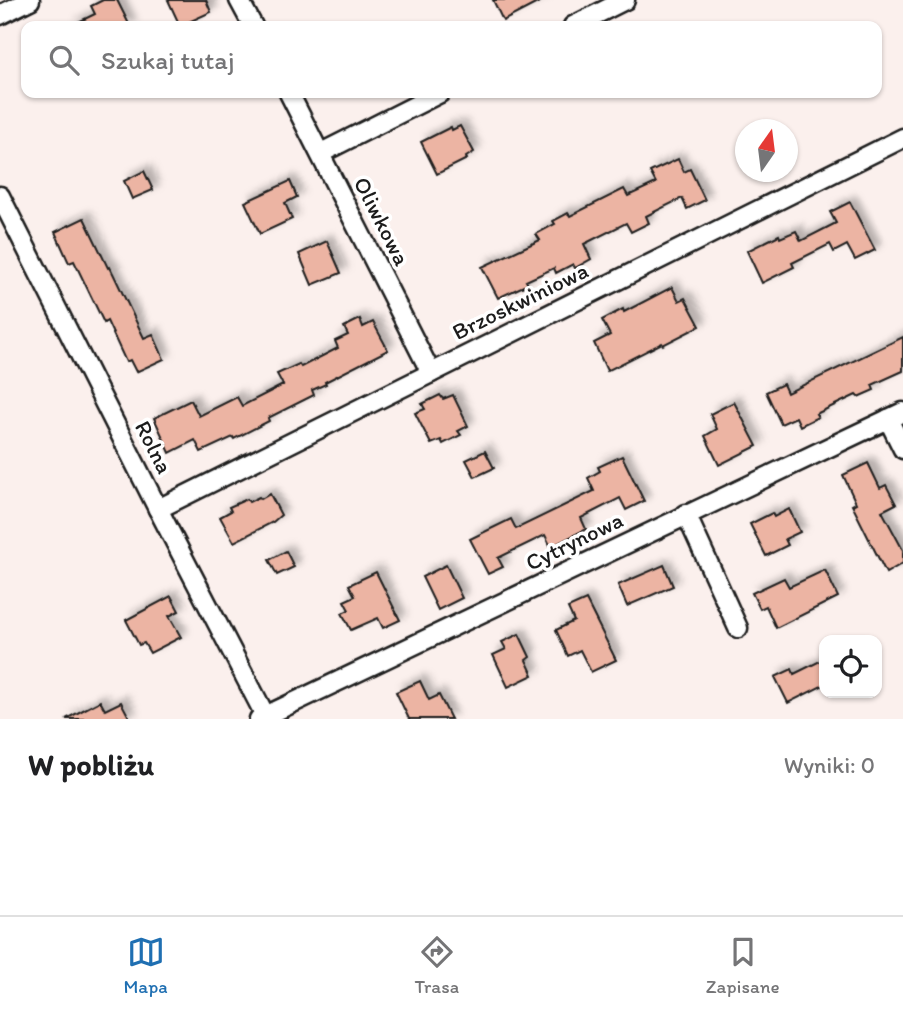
<!DOCTYPE html>
<html lang="pl">
<meta charset="utf-8">
<style>
body{margin:0;font-family:Itim,sans-serif;background:#f2f2f2;color:#202124}
.controls{position:absolute;right:21px;bottom:21px;display:grid;overflow:hidden;border-radius:14px;box-shadow:0 2px 5px #0004}
.controls button{width:63px;height:63px;display:grid;place-items:center;padding:0;border:0;border-bottom:2px solid #e0e0e0;background:#fff;color:#202124;font:35px sans-serif}
.compass{position:absolute;left:735px;top:119px;width:63px;height:63px;border-radius:50%;background:#fff;box-shadow:0 2px 5px #0004;rotate:14deg}
.list{margin:0;padding:0;list-style:none}
h2{display:flex;justify-content:space-between;align-items:center;height:91px;margin:0;padding:0 28px;font-size:30px}
h2 small{font-size:23px;font-weight:400;color:#757577}
.icon{flex:none;width:38px;height:38px;fill:none;stroke:currentColor;stroke-width:2;stroke-linecap:round;stroke-linejoin:round}
.map{position:relative;flex:none;width:903px;height:719px;overflow:hidden}
.search{position:absolute;background:#fff;box-shadow:0 2px 5px #0004;left:21px;right:21px;top:21px;height:77px;display:flex;align-items:center;gap:18px;box-sizing:border-box;padding:0 24px;border-radius:14px;color:#757577;font-size:26px}
.sheet{height:196px;background:#fff}
nav{display:flex;justify-content:space-around;align-items:center;box-sizing:border-box;height:98px;border-top:2px solid #e0e0e0;background:#fff;font-size:19px;color:#757577}
nav a{display:grid;justify-items:center;gap:4px}
nav .on{color:#1f6fb2}
.map>svg:first-child{display:block}
</style>
<div class="map">
<svg width="903" height="719" viewBox="0 0 903 719">
<defs>
<filter id="shadow"><feDropShadow dx="6" dy="-6" stdDeviation="3.5" flood-color="#0004"/></filter>
</defs>
<rect width="100%" height="100%" fill="#fbf0ed"/>
<filter id="ink" filterUnits="userSpaceOnUse"><feTurbulence type="fractalNoise" baseFrequency=".0143" numOctaves="2"/><feDisplacementMap in="SourceGraphic" scale="14" xChannelSelector="R" yChannelSelector="G"/><feConvolveMatrix kernelMatrix="1 2 1 2 8 2 1 2 1" color-interpolation-filters="sRGB"/></filter>
<g filter="url(#ink)">
<g fill="#ecb4a3" stroke="#1c1c1c" stroke-width="2" filter="url(#shadow)">
<path d="M 103,0 L 117,0 L 130,26 L 70,26 L 95,14 L 91,6 Z"/>
<path d="M 168,0 L 206,0 L 211,12 L 180,26 Z"/>
<path d="M 493,0 L 543,0 L 503,21 Z"/>
<path d="M 460,126 L 474,152 L 466,157 L 467,159 L 437,174 L 421,142 L 451,127 L 452,130 Z"/>
<path d="M 678,159 L 684,172 L 690,169 L 705,200 L 687,209 L 682,198 L 646,216 L 649,223 L 631,232 L 626,223 L 584,244 L 591,259 L 575,268 L 573,264 L 556,273 L 554,268 L 526,281 L 528,284 L 498,298 L 482,267 L 540,240 L 536,234 L 555,224 L 553,221 L 568,213 L 570,216 L 624,189 L 628,196 L 656,183 L 650,172 Z"/>
<path d="M 144,171 L 153,190 L 132,199 L 124,181 Z"/>
<path d="M 290,181 L 297,197 L 285,203 L 292,219 L 260,234 L 245,202 Z"/>
<path d="M 850,202 L 875,250 L 855,260 L 847,245 L 834,252 L 830,244 L 792,263 L 794,267 L 762,283 L 747,251 L 779,235 L 780,238 L 796,231 L 801,241 L 836,223 L 830,212 Z"/>
<path d="M 84,218 L 108,268 L 110,267 L 144,338 L 153,334 L 164,359 L 136,372 L 130,360 L 126,362 L 107,321 L 104,323 L 74,261 L 69,263 L 55,232 Z"/>
<path d="M 327,241 L 341,273 L 312,285 L 299,254 Z"/>
<path d="M 672,287 L 679,301 L 685,298 L 700,326 L 663,345 L 662,343 L 607,371 L 594,343 L 610,335 L 602,320 L 623,309 L 624,312 Z"/>
<path d="M 360,319 L 363,327 L 373,322 L 388,350 L 325,382 L 326,384 L 312,390 L 314,395 L 268,418 L 269,421 L 234,439 L 233,437 L 201,452 L 195,440 L 170,453 L 154,418 L 191,400 L 199,416 L 237,397 L 242,406 L 283,385 L 277,374 L 299,364 L 301,367 L 338,348 L 335,341 L 348,335 L 344,327 Z"/>
<path d="M 903,337 L 903,371 L 872,385 L 874,390 L 858,397 L 856,395 L 816,414 L 818,417 L 800,426 L 796,417 L 781,424 L 766,392 L 783,384 L 787,393 Z"/>
<path d="M 440,395 L 443,399 L 453,395 L 468,426 L 458,431 L 461,435 L 443,444 L 441,440 L 431,444 L 415,413 L 425,409 L 422,404 Z"/>
<path d="M 734,402 L 757,446 L 719,465 L 705,436 L 717,429 L 710,414 Z"/>
<path d="M 485,451 L 494,468 L 475,477 L 466,460 Z"/>
<path d="M 622,456 L 644,501 L 626,510 L 620,498 L 581,518 L 586,529 L 551,547 L 545,535 L 498,558 L 503,567 L 488,574 L 470,539 L 511,519 L 516,529 L 594,491 L 588,478 L 600,471 L 598,467 Z"/>
<path d="M 868,463 L 880,488 L 886,485 L 896,504 L 882,511 L 903,550 L 903,563 L 886,573 L 852,505 L 856,503 L 843,475 Z"/>
<path d="M 270,494 L 281,515 L 273,522 L 234,542 L 220,517 L 231,511 L 229,507 L 247,499 L 249,502 L 259,497 L 261,499 Z"/>
<path d="M 789,509 L 800,532 L 785,539 L 788,545 L 766,556 L 750,524 L 772,513 L 774,517 Z"/>
<path d="M 286,551 L 294,567 L 277,575 L 269,560 Z"/>
<path d="M 446,565 L 462,598 L 438,610 L 422,577 Z"/>
<path d="M 664,565 L 673,586 L 627,606 L 618,585 Z"/>
<path d="M 825,570 L 838,597 L 776,628 L 766,606 L 760,609 L 752,593 L 784,578 L 789,587 Z"/>
<path d="M 376,572 L 400,620 L 383,628 L 378,618 L 351,630 L 342,613 L 349,610 L 344,601 L 355,596 L 349,585 Z"/>
<path d="M 171,596 L 179,611 L 169,616 L 181,637 L 150,653 L 144,643 L 139,645 L 126,620 Z"/>
<path d="M 586,600 L 616,660 L 591,672 L 580,650 L 568,656 L 556,630 L 574,621 L 568,608 Z"/>
<path d="M 519,634 L 530,657 L 526,660 L 533,675 L 508,687 L 493,655 L 506,649 L 502,642 Z"/>
<path d="M 820,661 L 824,670 L 824,685 L 788,703 L 775,677 L 792,669 L 794,674 Z"/>
<path d="M 420,681 L 429,700 L 439,695 L 451,719 L 409,719 L 396,692 Z"/>
<path d="M 100,701 L 105,710 L 121,702 L 130,719 L 66,719 Z"/>
</g>
<g fill="none" stroke-linecap="round" stroke-linejoin="round">
<defs>
<g id="street">
<path d="M 239,0 L 253,26"/>
<path d="M 0,15 L 30,0"/>
<path d="M 573,26 L 625,0"/>
<path d="M 289,93 L 431,373"/>
<path d="M 321,153 L 440,93"/>
<path d="M 0,196 L 158,509 L 267,719"/>
<path d="M 888,419 L 903,449"/>
<path d="M 158,509 L 903,138"/>
<path d="M 686,514 L 738,628"/>
<path d="M 259,719 L 903,412"/>
</g>
</defs>
<use href="#street" stroke="#1c1c1c" stroke-width="23"/>
<use href="#street" stroke="#fff" stroke-width="18"/>
</g>
</g>
<g text-anchor="middle" stroke-width="7" stroke-linejoin="round" paint-order="stroke">
<g font-size="23" fill="#1c1c1c" stroke="#fff">
<text transform="translate(382 221) rotate(63)" y="8">Oliwkowa</text>
<text transform="translate(520 301) rotate(-26)" y="8">Brzoskwiniowa</text>
<text transform="translate(154 447) rotate(63)" y="8">Rolna</text>
<text transform="translate(574 541) rotate(-26)" y="8">Cytrynowa</text>
</g>
</g>
</svg>
<div class="controls">
<button><svg class="icon" aria-label="locate" viewBox="0 0 24 24"><circle cx="12" cy="12" r="6"/><path d="M12 2v4M12 18v4M2 12h4M18 12h4"/></svg></button>
</div>
<svg class="compass" viewBox="-18 -18 36 36"><path d="M0-13l5 13h-10z" fill="#e53935"/><path d="M0 13l5-13h-10z" fill="#757577"/></svg>
<div class="search"><svg class="icon" aria-label="search" viewBox="0 0 24 24"><circle cx="10" cy="10" r="6"/><path d="M15 15l6 6"/></svg>Szukaj tutaj</div>
</div>
<section class="sheet">
<h2>W pobliżu<small>Wyniki: 0</small></h2>
<ul class="list">
</ul>
</section>
<nav>
<a class="on"><svg class="icon" aria-label="map" viewBox="0 0 24 24"><path d="M3 6l6-2 6 2 6-2v14l-6 2-6-2-6 2zM9 4v14M15 6v14"/></svg>Mapa</a>
<a><svg class="icon" aria-label="directions" viewBox="0 0 24 24"><path d="M12 3l9 9-9 9-9-9zM9 14v-3h6M13 9l2 2-2 2"/></svg>Trasa</a>
<a><svg class="icon" aria-label="saved" viewBox="0 0 24 24"><path d="M7 4h10v16l-5-4-5 4z"/></svg>Zapisane</a>
</nav>
